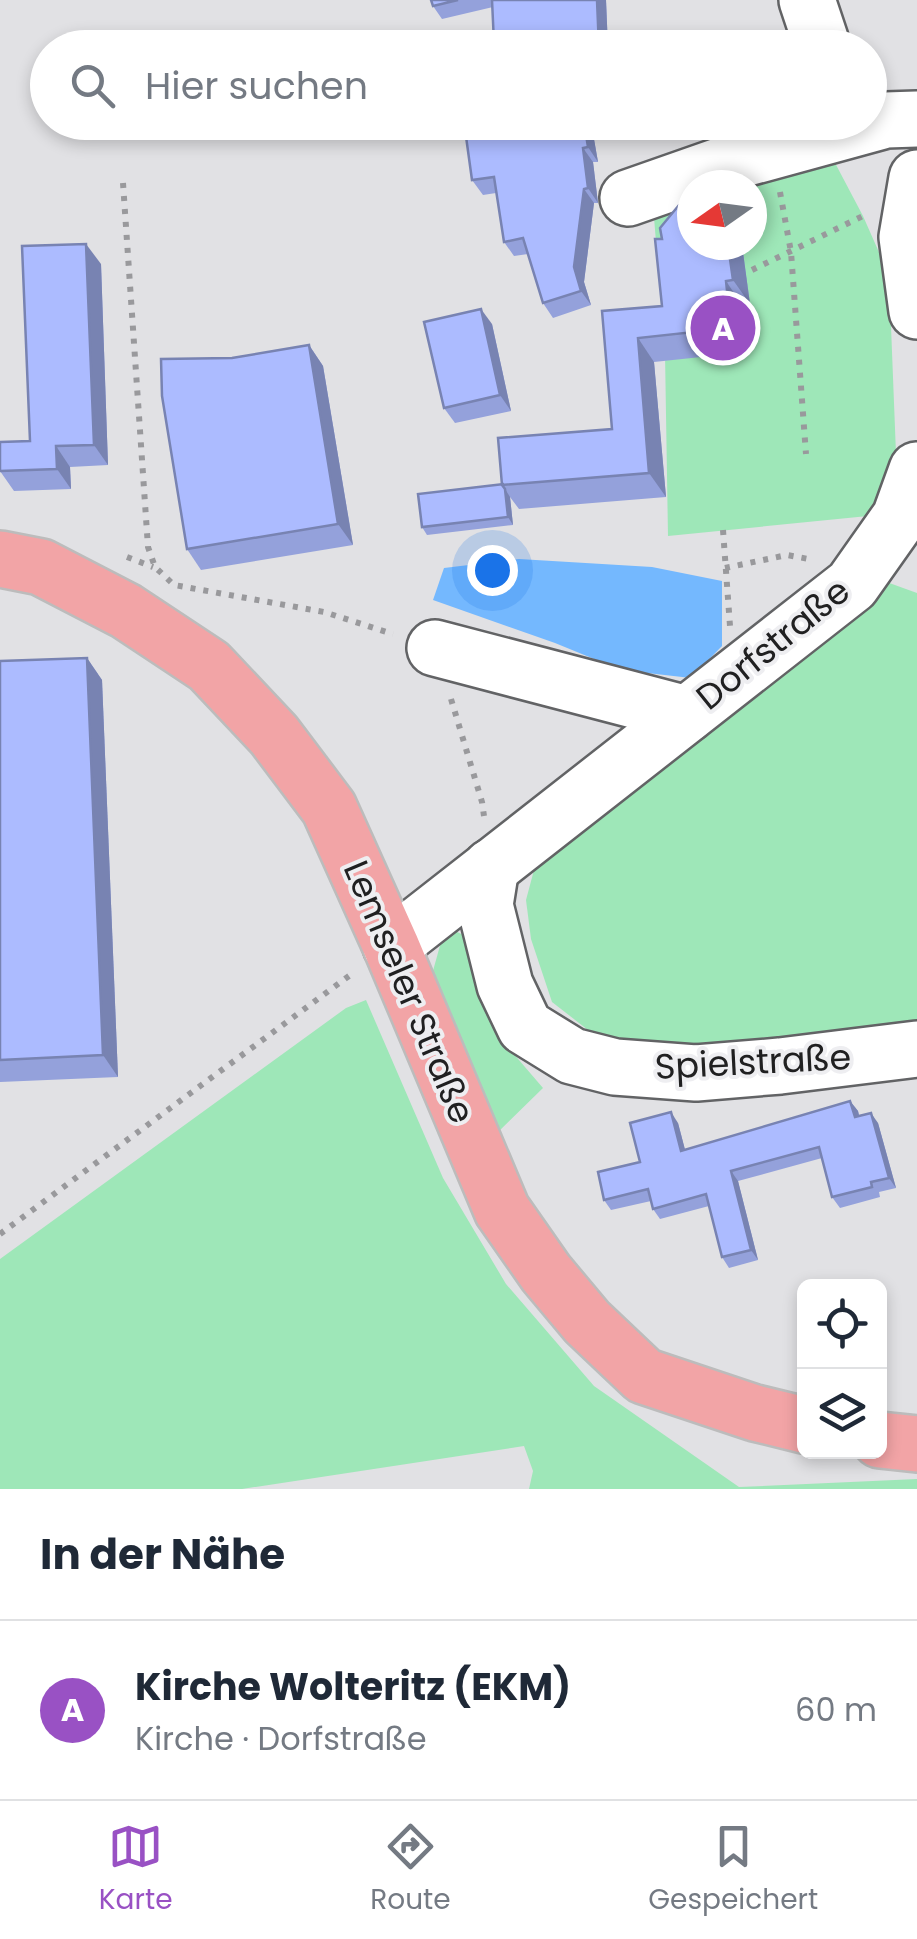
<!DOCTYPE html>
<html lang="de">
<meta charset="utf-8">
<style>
body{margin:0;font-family:Poppins,sans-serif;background:#f2f2f3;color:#1f2937}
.controls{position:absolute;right:30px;bottom:30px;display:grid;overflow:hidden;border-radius:15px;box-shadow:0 5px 15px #0003}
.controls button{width:90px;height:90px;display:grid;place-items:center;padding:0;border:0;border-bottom:2px solid #e0e1e3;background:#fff;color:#1f2937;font:50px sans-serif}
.compass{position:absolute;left:677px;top:170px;width:90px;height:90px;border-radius:50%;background:#fff;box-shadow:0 5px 15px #0003;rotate:256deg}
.you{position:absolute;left:492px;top:570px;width:35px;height:35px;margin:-25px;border:8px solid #fff;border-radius:50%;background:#1a73e8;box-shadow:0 0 0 15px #1a73e833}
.badge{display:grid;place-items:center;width:65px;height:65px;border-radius:50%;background:#9951c4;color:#fff;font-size:32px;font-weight:700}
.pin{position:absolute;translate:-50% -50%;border:5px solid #fff;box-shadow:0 2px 10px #0006}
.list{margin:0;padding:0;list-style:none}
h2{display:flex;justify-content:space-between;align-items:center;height:130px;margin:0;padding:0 40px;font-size:42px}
h2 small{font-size:32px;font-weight:400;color:#747a83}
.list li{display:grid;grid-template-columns:65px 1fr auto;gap:30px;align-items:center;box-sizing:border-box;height:180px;padding:0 40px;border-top:2px solid #e0e1e3}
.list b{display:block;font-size:38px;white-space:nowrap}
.list p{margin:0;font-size:32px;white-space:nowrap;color:#747a83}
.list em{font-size:32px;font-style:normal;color:#747a83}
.icon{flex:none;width:55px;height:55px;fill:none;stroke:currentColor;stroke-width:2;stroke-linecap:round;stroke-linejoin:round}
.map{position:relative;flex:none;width:917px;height:1489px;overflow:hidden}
.search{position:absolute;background:#fff;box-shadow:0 5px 15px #0003;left:30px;right:30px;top:30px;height:110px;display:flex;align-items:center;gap:25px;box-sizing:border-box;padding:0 35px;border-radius:55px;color:#747a83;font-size:38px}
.sheet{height:310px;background:#fff}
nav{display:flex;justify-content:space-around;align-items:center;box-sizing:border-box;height:140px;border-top:2px solid #e0e1e3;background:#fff;font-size:28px;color:#747a83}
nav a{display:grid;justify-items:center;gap:5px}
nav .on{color:#9951c4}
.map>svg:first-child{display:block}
</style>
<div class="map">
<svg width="917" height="1489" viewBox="0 0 917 1489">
<rect width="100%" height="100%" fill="#e1e1e4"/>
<g fill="#9ee7b8">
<path d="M 834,161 L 863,216 L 889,275 L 896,454 L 868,516 L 668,536 L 665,353 L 653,205 L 692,194 L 692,245 L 752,245 L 752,185 Z"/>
<path d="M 881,580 L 917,593 L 917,1025 L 667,1046 L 597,1037 L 552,1002 L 531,939 L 526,900 L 538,855 Z"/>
<path d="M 453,930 L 476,941 L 507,1046 L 543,1088 L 492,1138 L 431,978 L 441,942 Z"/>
<path d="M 366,1000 L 443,1178 L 506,1284 L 594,1386 L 739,1487 L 917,1479 L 917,1489 L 529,1489 L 533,1471 L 524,1446 L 242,1489 L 0,1489 L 0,1259 L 346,1008 Z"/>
</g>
<path fill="#74b8fe" d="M 519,559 L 652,567 L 722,581 L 722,646 L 691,678 L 621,670 L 555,643 L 433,600 L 444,568 Z"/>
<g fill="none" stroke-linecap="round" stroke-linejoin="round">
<defs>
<g id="minor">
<path d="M 807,0 L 823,48"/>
<path d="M 917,178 L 907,237 L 917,311"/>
<path d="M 628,198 L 725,164 L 886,120 L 917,119"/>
<path d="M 435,648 L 687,714"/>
<path d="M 491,867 L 485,905 L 505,985 L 525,1027 L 572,1056 L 615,1067 L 696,1073 L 780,1066 L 917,1049"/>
<path d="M 391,946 L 852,585 L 900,517 L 917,470"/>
</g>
<g id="major">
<path d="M 0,559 L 41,567 L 126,611 L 209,666 L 274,735 L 329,808 L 391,946 L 502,1210 L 546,1273 L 587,1322 L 644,1376 L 755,1413 L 804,1425"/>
<path d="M 880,1440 L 917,1444"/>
</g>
</defs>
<use href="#minor" stroke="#626365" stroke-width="60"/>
<use href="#major" stroke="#bcbcbc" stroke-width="60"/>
<g stroke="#99999c" stroke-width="6" stroke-dasharray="5 8" stroke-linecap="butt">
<path d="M 123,183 L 148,547 L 155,567 L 174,585 L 324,612 L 393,634"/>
<path d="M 780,192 L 791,252 L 806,454"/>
<path d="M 752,270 L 867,214"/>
<path d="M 723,530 L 730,626"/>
<path d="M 127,557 L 153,567"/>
<path d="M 725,568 L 787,555 L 814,560"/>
<path d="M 451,699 L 482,802 L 484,816"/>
<path d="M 0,1234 L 353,973"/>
</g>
<use href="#minor" stroke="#fff" stroke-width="55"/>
<use href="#major" stroke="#f2a4a6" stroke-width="55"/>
</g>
<g fill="#94a1db">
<path d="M 431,0 L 606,0 L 608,48 L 498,48 L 494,43 L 493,7 L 442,19 L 433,6 Z"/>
<path d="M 464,122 L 591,122 L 598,162 L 593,162 L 598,203 L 594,203 L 584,282 L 591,305 L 553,318 L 543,303 L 528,254 L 514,256 L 504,242 L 496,193 L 483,195 L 472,180 Z"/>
<path d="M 742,245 L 750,304 L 742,305 L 748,352 L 654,362 L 666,497 L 519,509 L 510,497 L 513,525 L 427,535 L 422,527 L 612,429 L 602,311 L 662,306 Z"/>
<path d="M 101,264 L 108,465 L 70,467 L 71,489 L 14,491 L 0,471 L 30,441 Z"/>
<path d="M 492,324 L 511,411 L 455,423 L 444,408 Z"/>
<path d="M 309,345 L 323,366 L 353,545 L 201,570 L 187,549 L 232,358 Z"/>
<path d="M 87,658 L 102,680 L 118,1077 L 0,1082 L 0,661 Z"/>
<path d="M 850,1101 L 858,1111 L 859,1116 L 878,1123 L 896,1188 L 879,1192 L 880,1197 L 840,1208 L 832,1197 L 822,1158 L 738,1181 L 758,1260 L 729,1268 L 722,1257 L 709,1206 L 660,1219 L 653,1209 L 651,1201 L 611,1210 L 604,1200 L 678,1123 L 685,1150 Z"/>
</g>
<g fill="#7883b2">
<path d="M 597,0 L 606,0 L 608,48 L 599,48 Z"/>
<path d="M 584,122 L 591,122 L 598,162 L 588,147 Z"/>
<path d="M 583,148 L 593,162 L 598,203 L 588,188 Z"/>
<path d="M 584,189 L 594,203 L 584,282 L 591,305 L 581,291 L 574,267 Z"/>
<path d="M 86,244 L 101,264 L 108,465 L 94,445 Z"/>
<path d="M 728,245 L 742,245 L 750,304 L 733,280 Z"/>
<path d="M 726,281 L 742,305 L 748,352 L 731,328 Z"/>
<path d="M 481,309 L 492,324 L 511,411 L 500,395 Z"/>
<path d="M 638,338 L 654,362 L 666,497 L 649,473 Z"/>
<path d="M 309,345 L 323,366 L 353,545 L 338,524 Z"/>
<path d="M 56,446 L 70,467 L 71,489 L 57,469 Z"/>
<path d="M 505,489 L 510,497 L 513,525 L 508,517 Z"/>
<path d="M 87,658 L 102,680 L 118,1077 L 103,1055 Z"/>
<path d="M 850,1101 L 858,1111 L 862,1128 L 855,1117 Z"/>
<path d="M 671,1112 L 678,1123 L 688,1161 L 681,1151 Z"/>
<path d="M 871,1113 L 878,1123 L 896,1188 L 889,1178 Z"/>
<path d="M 731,1171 L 738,1181 L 758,1260 L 751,1250 Z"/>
</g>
<g fill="#acbbff" stroke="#7883b2" stroke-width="2.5">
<path d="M 431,0 L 458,0 L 433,6 Z"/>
<path d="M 492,0 L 597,0 L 599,48 L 561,48 L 561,40 L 494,43 Z"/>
<path d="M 464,122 L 584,122 L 588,147 L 583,148 L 588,188 L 584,189 L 574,267 L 581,291 L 543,303 L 523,238 L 504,242 L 494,177 L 472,180 Z"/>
<path d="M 692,202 L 692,245 L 728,245 L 733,280 L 726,281 L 731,328 L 638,338 L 649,473 L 502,485 L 498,438 L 612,429 L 602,311 L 662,306 L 655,239 L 662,239 L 660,228 L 679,205 Z"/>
<path d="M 86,244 L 94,445 L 56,446 L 57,469 L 0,471 L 0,442 L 30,441 L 22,246 Z"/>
<path d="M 481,309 L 500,395 L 444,408 L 424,322 Z"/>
<path d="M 309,345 L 338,524 L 187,549 L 162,396 L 161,359 L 232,358 Z"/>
<path d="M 504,484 L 502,485 L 505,489 L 508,517 L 422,527 L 418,494 Z"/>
<path d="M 87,658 L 103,1055 L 0,1060 L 0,661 Z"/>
<path d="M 850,1101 L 855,1117 L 871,1113 L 889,1178 L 871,1182 L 872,1187 L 832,1197 L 819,1147 L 731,1171 L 751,1250 L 722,1257 L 706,1194 L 653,1209 L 648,1189 L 604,1200 L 598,1172 L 640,1162 L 630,1123 L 671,1112 L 681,1151 Z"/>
</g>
<g text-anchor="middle" stroke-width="8" stroke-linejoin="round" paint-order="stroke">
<g font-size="35" fill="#202021" stroke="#eeeef1">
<text transform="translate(773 644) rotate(-39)" y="12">Dorfstraße</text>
<text transform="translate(409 992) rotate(67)" y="12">Lemseler Straße</text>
<text transform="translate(753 1062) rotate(-3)" y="12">Spielstraße</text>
</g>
</g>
</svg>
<div class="controls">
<button><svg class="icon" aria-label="locate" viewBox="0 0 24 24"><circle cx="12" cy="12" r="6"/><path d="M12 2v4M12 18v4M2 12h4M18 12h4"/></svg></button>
<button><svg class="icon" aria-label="layers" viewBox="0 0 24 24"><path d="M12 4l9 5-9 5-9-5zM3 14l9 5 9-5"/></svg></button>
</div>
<svg class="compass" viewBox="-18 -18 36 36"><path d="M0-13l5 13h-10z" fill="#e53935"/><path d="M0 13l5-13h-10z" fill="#747a83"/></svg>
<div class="you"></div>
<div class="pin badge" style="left:723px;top:328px">A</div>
<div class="search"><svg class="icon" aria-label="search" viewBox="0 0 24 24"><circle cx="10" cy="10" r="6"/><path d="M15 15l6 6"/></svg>Hier suchen</div>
</div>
<section class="sheet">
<h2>In der Nähe<small></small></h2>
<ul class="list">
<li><span class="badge">A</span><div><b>Kirche Wolteritz (EKM)</b><p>Kirche · Dorfstraße</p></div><em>60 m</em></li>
</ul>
</section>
<nav>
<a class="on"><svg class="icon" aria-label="map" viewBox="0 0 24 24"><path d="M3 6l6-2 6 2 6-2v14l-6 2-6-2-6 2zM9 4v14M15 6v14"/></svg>Karte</a>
<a><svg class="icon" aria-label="directions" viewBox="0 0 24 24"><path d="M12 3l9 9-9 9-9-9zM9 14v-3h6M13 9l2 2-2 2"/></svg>Route</a>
<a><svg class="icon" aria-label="saved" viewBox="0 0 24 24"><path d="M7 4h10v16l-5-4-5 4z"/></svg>Gespeichert</a>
</nav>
